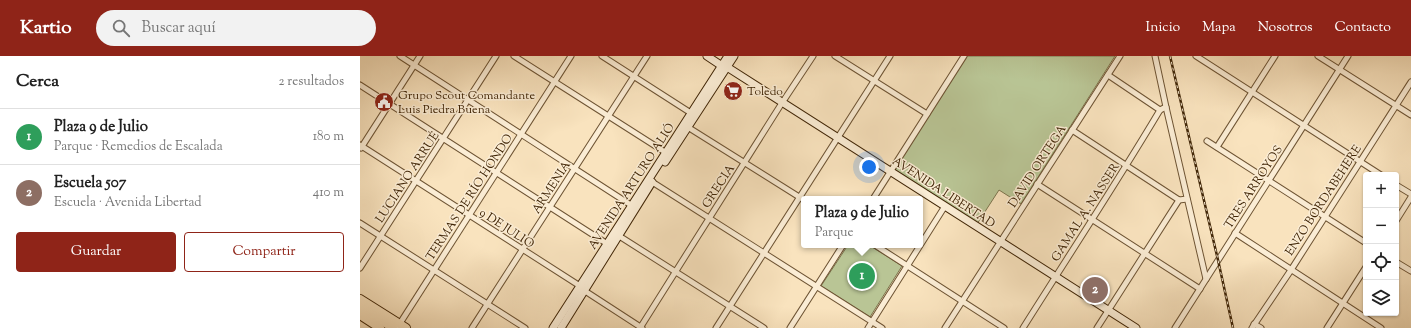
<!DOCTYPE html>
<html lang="es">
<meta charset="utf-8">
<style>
body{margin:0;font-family:"Sorts Mill Goudy",serif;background:#f2f2f2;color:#222}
.controls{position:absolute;right:12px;bottom:12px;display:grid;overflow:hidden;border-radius:4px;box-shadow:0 1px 3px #0004}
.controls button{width:36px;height:36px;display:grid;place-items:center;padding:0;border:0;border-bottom:1px solid #e0e0e0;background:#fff;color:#222;font:20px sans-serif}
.you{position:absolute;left:509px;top:111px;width:14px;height:14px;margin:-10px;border:3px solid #fff;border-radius:50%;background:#1a73e8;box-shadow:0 0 0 6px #1a73e833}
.badge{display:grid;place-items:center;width:26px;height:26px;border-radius:50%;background:#8f2418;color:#fff;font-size:13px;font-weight:700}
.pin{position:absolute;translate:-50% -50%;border:2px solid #fff;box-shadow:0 1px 4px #0006}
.popup{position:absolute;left:441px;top:140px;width:122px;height:52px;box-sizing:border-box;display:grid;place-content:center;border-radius:4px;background:#fff;filter:drop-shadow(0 1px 3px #0005);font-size:13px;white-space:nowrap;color:#767676}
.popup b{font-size:15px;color:#222}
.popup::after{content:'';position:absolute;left:50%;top:100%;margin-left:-8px;border:8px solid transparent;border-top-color:#fff}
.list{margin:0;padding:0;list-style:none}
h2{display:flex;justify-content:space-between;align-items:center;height:52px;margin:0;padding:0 16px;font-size:17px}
h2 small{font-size:13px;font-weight:400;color:#767676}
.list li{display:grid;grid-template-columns:26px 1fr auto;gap:12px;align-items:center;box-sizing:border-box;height:56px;padding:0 16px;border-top:1px solid #e0e0e0}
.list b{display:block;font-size:15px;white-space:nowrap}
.list p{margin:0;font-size:13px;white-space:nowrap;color:#767676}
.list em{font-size:13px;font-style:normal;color:#767676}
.actions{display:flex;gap:8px;padding:12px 16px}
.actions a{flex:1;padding:9px 0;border:1px solid #8f2418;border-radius:4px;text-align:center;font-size:14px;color:#8f2418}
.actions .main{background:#8f2418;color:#fff}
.icon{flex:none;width:22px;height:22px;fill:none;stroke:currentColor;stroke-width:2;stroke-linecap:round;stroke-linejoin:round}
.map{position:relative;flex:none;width:1051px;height:272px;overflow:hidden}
header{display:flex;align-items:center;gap:24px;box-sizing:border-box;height:56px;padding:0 20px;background:#8f2418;color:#fff}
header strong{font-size:19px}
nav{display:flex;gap:22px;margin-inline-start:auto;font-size:14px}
.search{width:280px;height:36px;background:#f2f2f2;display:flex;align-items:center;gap:10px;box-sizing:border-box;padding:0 14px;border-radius:22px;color:#767676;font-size:15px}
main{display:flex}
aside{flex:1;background:#fff}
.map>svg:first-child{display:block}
</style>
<header>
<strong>Kartio</strong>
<div class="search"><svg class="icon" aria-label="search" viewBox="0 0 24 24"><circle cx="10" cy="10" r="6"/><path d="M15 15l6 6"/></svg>Buscar aquí</div>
<nav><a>Inicio</a><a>Mapa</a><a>Nosotros</a><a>Contacto</a></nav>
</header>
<main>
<aside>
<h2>Cerca<small>2 resultados</small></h2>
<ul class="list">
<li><span class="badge" style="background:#2e9e5b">1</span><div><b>Plaza 9 de Julio</b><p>Parque · Remedios de Escalada</p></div><em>180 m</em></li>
<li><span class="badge" style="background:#8d6e63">2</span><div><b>Escuela 507</b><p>Escuela · Avenida Libertad</p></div><em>410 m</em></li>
</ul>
<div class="actions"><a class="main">Guardar</a><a>Compartir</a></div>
</aside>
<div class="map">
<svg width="1051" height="272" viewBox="0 0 1051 272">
<rect width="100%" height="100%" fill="#f9e3be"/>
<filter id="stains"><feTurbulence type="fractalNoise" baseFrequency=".005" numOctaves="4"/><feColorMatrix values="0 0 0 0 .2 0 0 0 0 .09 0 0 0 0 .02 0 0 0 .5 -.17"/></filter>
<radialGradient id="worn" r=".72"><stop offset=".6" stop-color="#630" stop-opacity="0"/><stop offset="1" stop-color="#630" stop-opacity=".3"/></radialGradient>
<g fill="#b9c595" stroke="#7c754e">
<path d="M 607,0 L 755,0 L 661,148 L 639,134 L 617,168 L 535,115 L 535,113 Z"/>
<path d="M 488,189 L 509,189 L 542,210 L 510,261 L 461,230 Z"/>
</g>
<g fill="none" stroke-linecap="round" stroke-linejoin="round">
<defs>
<g id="minor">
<path d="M 40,0 L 274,151"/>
<path d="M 154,0 L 308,98"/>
<path d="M 242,0 L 334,59"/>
<path d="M 475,0 L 567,58"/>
<path d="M 795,0 L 806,51 L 846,223"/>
<path d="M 836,0 L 1021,119"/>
<path d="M 958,0 L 1051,59"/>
<path d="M 748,19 L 800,54"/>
<path d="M 0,29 L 249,189"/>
<path d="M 326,70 L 444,144"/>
<path d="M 712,74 L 819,144 L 827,143"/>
<path d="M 847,85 L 1006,187"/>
<path d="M 0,89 L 220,230 L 225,235 L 282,272"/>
<path d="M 857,91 L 915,0"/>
<path d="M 1,92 L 60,0"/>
<path d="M 289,124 L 522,272"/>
<path d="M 677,128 L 840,233"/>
<path d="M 1036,129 L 1051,138"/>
<path d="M 513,143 L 604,0"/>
<path d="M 1036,165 L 1051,141"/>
<path d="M 0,167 L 165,272"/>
<path d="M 875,177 L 1021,272"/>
<path d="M 256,178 L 404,272"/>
<path d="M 515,189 L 644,272"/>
<path d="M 1036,206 L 1051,215"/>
<path d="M 0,212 L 136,0"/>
<path d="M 894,268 L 901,272"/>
<path d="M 37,272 L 211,0"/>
<path d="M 112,272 L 287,0"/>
<path d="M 280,272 L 420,50 L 453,0"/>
<path d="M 356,272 L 530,0"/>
<path d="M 430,272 L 483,189"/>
<path d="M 508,272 L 585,150"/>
<path d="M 585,272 L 760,0"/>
<path d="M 663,272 C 709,199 756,128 800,54 L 806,51"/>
<path d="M 737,272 L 819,144"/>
<path d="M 815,272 L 988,0"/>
<path d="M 892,272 L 931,214 L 1051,26"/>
<path d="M 967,272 L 1006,211"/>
</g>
<g id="secondary">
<path d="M 347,0 L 359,8 L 367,11 L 776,272"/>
<path d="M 305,106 L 374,0"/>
<path d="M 193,272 L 368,0"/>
<path d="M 201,272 L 292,126"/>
</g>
<g id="trunk">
<path d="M 0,243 L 46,272"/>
<path d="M 0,251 L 33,272"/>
<path d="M 0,259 L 20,272"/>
</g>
</defs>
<use href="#minor" stroke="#6e5434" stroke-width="7"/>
<use href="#secondary" stroke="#402506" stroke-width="9"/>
<use href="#trunk" stroke="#402506" stroke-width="10"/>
<use href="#minor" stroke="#fbedd5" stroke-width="5"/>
<use href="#secondary" stroke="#fbedd5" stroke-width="7"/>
<use href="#trunk" stroke="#f9e3be" stroke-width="8"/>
<defs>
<path id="rail" d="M 810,0 L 858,204 L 873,272"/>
</defs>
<use href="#rail" stroke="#402506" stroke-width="2.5"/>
<use href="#rail" stroke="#fbedd5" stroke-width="1" stroke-dasharray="3" stroke-linecap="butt"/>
</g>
<defs>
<symbol id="supermarket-disc" viewBox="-11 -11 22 22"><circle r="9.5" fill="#8f2418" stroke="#fbedd5"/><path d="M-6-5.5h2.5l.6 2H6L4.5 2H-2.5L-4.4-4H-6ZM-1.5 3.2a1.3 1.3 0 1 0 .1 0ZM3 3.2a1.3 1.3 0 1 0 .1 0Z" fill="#fff"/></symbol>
<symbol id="civic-disc" viewBox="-11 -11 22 22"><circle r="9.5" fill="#8f2418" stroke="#fbedd5"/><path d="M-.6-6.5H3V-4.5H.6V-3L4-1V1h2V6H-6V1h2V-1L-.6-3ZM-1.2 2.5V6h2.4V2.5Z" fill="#fff"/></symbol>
</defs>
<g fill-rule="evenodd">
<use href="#supermarket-disc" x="362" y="24" width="22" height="22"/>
<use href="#civic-disc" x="13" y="35" width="22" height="22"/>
</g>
<g text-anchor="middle" stroke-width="3" stroke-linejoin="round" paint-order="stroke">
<g font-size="12" fill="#402506" stroke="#fbedd5" text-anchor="start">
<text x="387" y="39">Toledo</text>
<text x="38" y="43">Grupo Scout Comandante<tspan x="38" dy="14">Luis Piedra Buena</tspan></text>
</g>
<g font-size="12" fill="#402506" stroke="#fbedd5">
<text transform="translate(677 110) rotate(-57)" y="4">DAVID ORTEGA</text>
<text transform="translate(47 121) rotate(-57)" y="4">LUCIANO ARRUÉ</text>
<text transform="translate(271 130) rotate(-57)" y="4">AVENIDA ARTURO ALIÓ</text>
<text transform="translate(358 130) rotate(-57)" y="4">GRECIA</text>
<text transform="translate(191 131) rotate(-57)" y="4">ARMENIA</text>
<text transform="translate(893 131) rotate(-57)" y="4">TRES ARROYOS</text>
<text transform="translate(584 136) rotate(33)" y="4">AVENIDA LIBERTAD</text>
<text transform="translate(109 141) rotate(-57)" y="4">TERMAS DE RÍO HONDO</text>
<text transform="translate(963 144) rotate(-57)" y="4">ENZO BORDABEHERE</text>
<text transform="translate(725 156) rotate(-57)" y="4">GAMAL A. NASSER</text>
<text transform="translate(147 172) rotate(33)" y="4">9 DE JULIO</text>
</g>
</g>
<rect width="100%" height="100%" filter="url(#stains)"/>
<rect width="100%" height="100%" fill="url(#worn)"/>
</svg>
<div class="controls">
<button>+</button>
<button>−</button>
<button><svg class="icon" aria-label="locate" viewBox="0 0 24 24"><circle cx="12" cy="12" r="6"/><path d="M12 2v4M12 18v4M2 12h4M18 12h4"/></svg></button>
<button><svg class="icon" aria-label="layers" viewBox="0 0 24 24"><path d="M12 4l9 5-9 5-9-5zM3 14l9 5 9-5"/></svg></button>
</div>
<div class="you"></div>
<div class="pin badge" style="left:502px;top:220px;background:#2e9e5b">1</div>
<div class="popup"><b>Plaza 9 de Julio</b>Parque</div>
<div class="pin badge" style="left:735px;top:234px;background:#8d6e63">2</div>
</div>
</main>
